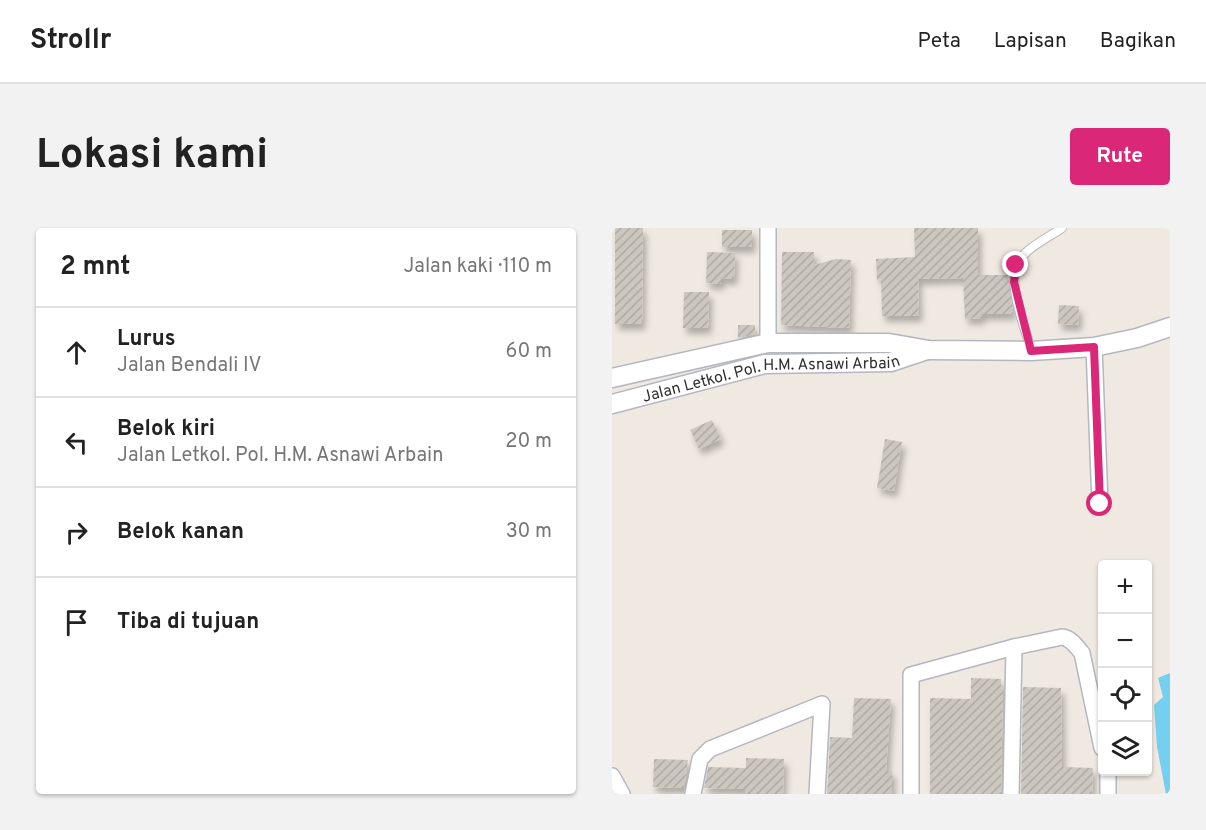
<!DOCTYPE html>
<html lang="id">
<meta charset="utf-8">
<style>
body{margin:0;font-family:Overpass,sans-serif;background:#f2f2f2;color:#222}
.controls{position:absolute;right:18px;bottom:18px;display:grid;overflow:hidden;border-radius:6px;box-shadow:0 2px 4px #0004}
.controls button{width:54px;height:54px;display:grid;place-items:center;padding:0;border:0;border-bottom:2px solid #e0e0e0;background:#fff;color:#222;font:30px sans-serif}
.stop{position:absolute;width:18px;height:18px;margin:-14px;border:4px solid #db2777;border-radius:50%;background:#fff}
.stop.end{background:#db2777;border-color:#fff;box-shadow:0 2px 6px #0008}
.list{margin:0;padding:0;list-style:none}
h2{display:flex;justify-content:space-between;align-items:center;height:78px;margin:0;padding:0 24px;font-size:26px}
h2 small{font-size:20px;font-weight:400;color:#767676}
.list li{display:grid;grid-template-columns:39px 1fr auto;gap:18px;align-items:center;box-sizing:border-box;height:90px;padding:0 24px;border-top:2px solid #e0e0e0}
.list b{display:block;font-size:22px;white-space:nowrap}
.list p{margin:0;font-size:20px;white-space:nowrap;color:#767676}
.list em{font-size:20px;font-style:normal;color:#767676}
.icon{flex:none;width:33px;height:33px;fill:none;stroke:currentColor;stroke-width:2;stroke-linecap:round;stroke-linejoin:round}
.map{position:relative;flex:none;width:558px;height:566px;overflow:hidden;border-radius:6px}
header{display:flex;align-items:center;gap:36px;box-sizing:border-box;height:84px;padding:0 30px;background:#fff;border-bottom:2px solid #e0e0e0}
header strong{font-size:28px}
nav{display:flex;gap:33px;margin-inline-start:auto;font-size:21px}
.intro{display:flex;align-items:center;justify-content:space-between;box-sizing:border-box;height:144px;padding:0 36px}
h1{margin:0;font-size:42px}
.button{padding:15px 27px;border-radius:6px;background:#db2777;color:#fff;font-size:21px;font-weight:700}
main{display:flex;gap:36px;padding:0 36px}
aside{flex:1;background:#fff;border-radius:6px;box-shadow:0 2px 4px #0004}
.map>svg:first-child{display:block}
</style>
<header>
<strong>Strollr</strong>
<nav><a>Peta</a><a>Lapisan</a><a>Bagikan</a></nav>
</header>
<div class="intro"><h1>Lokasi kami</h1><a class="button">Rute</a></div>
<main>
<aside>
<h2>2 mnt<small>Jalan kaki · 110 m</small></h2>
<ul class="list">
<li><svg class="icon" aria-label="ahead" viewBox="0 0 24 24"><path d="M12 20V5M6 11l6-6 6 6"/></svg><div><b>Lurus</b><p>Jalan Bendali IV</p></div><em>60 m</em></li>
<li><svg class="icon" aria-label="left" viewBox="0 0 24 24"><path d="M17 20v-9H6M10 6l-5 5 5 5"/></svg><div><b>Belok kiri</b><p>Jalan Letkol. Pol. H.M. Asnawi Arbain</p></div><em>20 m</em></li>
<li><svg class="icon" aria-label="right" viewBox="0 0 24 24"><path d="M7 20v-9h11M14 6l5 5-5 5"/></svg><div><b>Belok kanan</b></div><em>30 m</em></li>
<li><svg class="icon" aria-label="arrive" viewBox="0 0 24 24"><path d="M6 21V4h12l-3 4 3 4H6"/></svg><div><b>Tiba di tujuan</b></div></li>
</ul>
</aside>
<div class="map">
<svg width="558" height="566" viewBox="0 0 558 566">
<defs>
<pattern id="building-hatch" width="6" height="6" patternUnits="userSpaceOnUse" patternTransform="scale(1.5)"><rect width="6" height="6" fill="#cbc7bf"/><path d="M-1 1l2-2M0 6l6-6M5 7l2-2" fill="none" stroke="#afaba4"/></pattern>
<filter id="shadow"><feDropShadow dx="3.5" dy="6" stdDeviation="3" flood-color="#0004"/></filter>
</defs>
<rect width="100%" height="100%" fill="#efe9e1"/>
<path fill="#75cff0" d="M 558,445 L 558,566 L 554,566 L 545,519 L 542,477 L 551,469 L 546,450 Z"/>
<g fill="url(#building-hatch)" filter="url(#shadow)">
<path d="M 3,0 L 31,0 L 30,96 L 3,96 Z"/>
<path d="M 302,0 L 366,0 L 366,47 L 396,47 L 401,86 L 370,86 L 370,90 L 353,91 L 351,50 L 306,51 L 307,88 L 270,88 L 269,51 L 265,52 L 264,31 L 303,29 Z"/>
<rect x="110" y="2" width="30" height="17"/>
<path d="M 95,24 L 123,25 L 122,51 L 109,50 L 109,56 L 94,55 Z"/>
<path d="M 170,24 L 202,24 L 202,37 L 224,31 L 239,32 L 237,100 L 169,97 Z"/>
<path d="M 72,64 L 97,64 L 96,100 L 71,100 Z"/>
<path d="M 447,77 L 467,78 L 466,97 L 446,96 Z"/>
<path d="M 126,97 L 143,97 L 143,106 L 126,110 Z"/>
<path d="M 100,192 L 109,211 L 87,221 L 78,202 Z"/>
<path d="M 273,211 L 290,214 L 282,263 L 265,260 Z"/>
<path d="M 359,450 L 389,451 L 389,458 L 391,458 L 389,566 L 318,566 L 318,470 L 359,471 Z"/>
<path d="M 411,459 L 449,460 L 450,539 L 481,540 L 480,566 L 409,566 Z"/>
<path d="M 242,470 L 279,471 L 274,543 L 280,543 L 280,566 L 215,566 L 218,509 L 240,510 Z"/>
<path d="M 134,530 L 172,531 L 171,566 L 133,566 L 133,561 L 92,560 L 96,539 L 134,540 Z"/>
<path d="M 42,531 L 76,532 L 72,560 L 41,559 Z"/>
</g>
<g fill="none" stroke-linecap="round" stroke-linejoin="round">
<defs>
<path id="service" d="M 419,121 C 413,101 397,59 404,39 C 409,22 436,10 450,0"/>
<g id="minor">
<path d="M 156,115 L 156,0"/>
<path d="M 482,119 L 488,276"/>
<path d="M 496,544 L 496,566"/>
<path d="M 0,548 L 10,566"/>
<path d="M 81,566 L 88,531 L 98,521 L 210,476 L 205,566"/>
<path d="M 299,566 L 299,447 L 402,419 L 450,409 C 459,410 464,418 470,425 L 490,520"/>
<path d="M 399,566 L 402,419"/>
</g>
<g id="tertiary">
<path d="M 0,150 L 156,115 L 277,115 L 317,122 L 419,123 L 482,119 L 525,110 L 558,99"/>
<path id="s1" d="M 0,176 L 153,136 L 279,134 L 315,122"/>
</g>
</defs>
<use href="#service" stroke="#b4b7c1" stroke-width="10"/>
<use href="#minor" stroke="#b4b7c1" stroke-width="18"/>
<use href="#tertiary" stroke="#b4b7c1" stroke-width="21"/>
<use href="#service" stroke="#fff" stroke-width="8"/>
<use href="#minor" stroke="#fff" stroke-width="15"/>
<use href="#tertiary" stroke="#fff" stroke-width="18"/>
</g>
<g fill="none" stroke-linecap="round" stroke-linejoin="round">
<path stroke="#db2777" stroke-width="8" d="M 404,37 L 402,54 L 419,123 L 482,119 L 488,276"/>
</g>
<g text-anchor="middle" stroke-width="6" stroke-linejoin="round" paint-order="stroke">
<g font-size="16" fill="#2e2e2e" stroke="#fff">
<text dy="6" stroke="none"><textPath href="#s1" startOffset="162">Jalan Letkol. Pol. H.M. Asnawi Arbain</textPath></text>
</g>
</g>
</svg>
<div class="controls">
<button>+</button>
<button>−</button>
<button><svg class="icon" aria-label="locate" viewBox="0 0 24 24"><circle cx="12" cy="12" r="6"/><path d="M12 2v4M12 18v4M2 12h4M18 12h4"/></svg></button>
<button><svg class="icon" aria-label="layers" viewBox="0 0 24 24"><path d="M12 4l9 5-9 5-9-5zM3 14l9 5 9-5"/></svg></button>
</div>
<div class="stop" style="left:488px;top:276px"></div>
<div class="stop end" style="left:404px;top:37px"></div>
</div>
</main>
